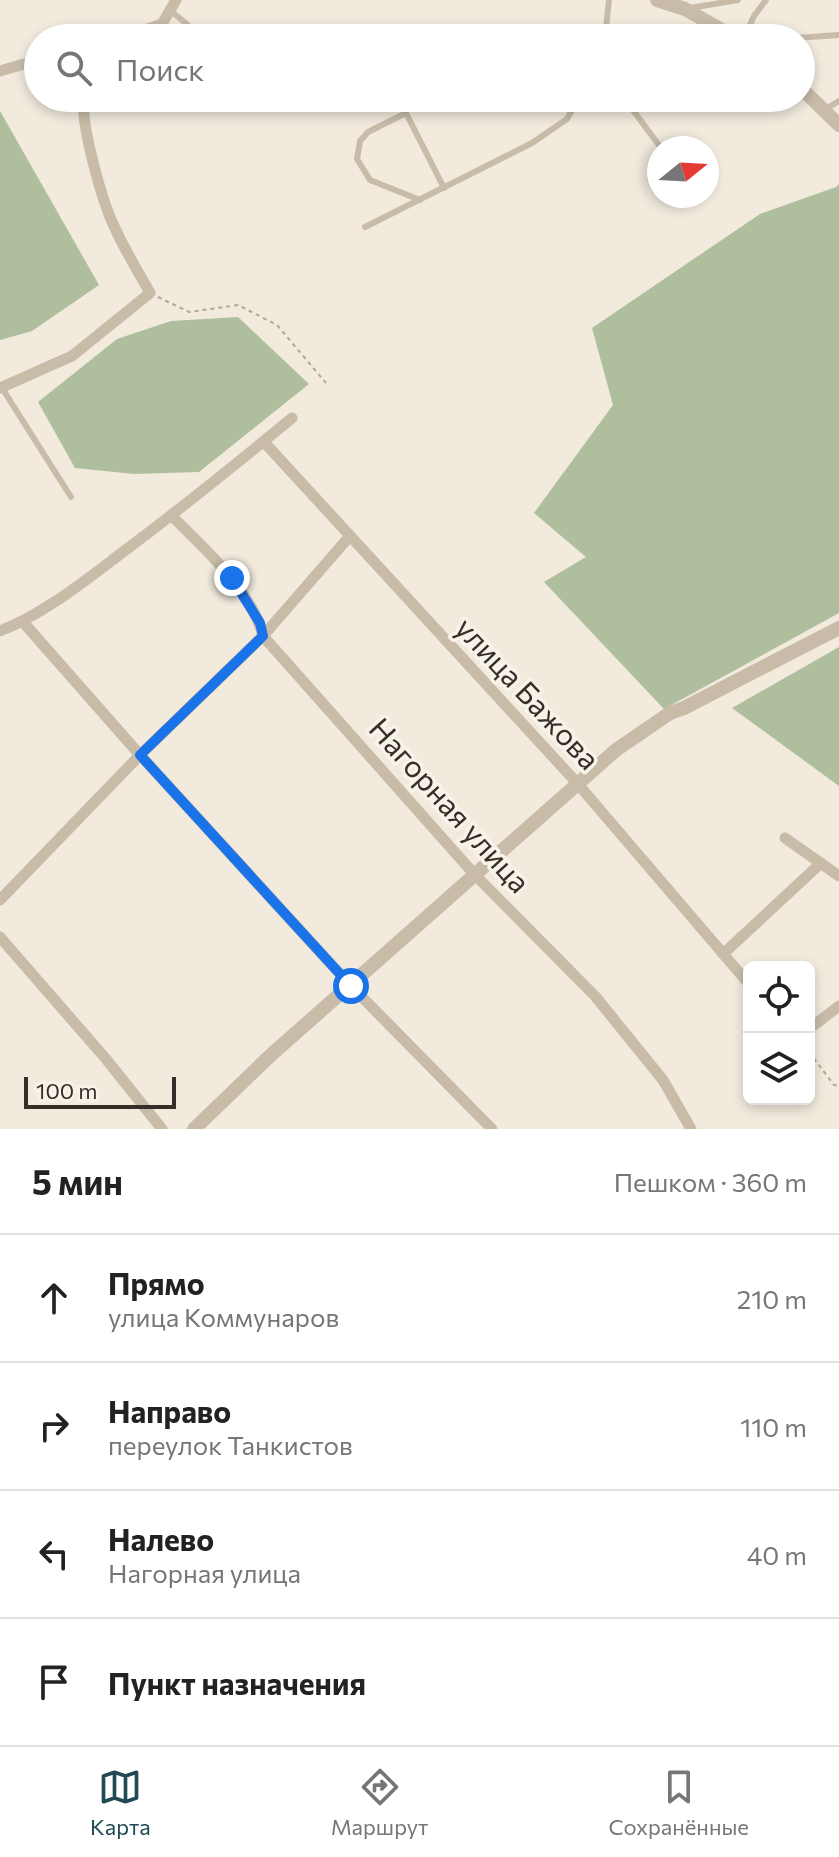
<!DOCTYPE html>
<html lang="ru">
<meta charset="utf-8">
<style>
body{margin:0;font-family:Commissioner,sans-serif;background:#f2f2f2;color:#222}
.controls{position:absolute;right:24px;bottom:24px;display:grid;overflow:hidden;border-radius:12px;box-shadow:0 4px 12px #0003}
.controls button{width:72px;height:72px;display:grid;place-items:center;padding:0;border:0;border-bottom:2px solid #e0e0e0;background:#fff;color:#222;font:40px sans-serif}
.compass{position:absolute;left:647px;top:136px;width:72px;height:72px;border-radius:50%;background:#fff;box-shadow:0 4px 12px #0003;rotate:72deg}
.scale{position:absolute;left:24px;bottom:20px;width:152px;box-sizing:border-box;padding-left:8px;border:4px solid #362e29;border-top:0;font-size:22px;line-height:28px;white-space:nowrap;color:#362e29;-webkit-text-stroke:6px #f8f3e9;paint-order:stroke}
.stop{position:absolute;width:24px;height:24px;margin:-18px;border:6px solid #1a73e8;border-radius:50%;background:#fff}
.stop.end{background:#1a73e8;border-color:#fff;box-shadow:0 2px 8px #0008}
.list{margin:0;padding:0;list-style:none}
h2{display:flex;justify-content:space-between;align-items:center;height:104px;margin:0;padding:0 32px;font-size:34px}
h2 small{font-size:26px;font-weight:400;color:#767676}
.list li{display:grid;grid-template-columns:52px 1fr auto;gap:24px;align-items:center;box-sizing:border-box;height:128px;padding:0 32px;border-top:2px solid #e0e0e0}
.list b{display:block;font-size:30px;white-space:nowrap}
.list p{margin:0;font-size:26px;white-space:nowrap;color:#767676}
.list em{font-size:26px;font-style:normal;color:#767676}
.icon{flex:none;width:44px;height:44px;fill:none;stroke:currentColor;stroke-width:2;stroke-linecap:round;stroke-linejoin:round}
.map{position:relative;flex:none;width:839px;height:1129px;overflow:hidden}
.search{position:absolute;background:#fff;box-shadow:0 4px 12px #0003;left:24px;right:24px;top:24px;height:88px;display:flex;align-items:center;gap:20px;box-sizing:border-box;padding:0 28px;border-radius:44px;color:#767676;font-size:30px}
.sheet{height:616px;background:#fff}
nav{display:flex;justify-content:space-around;align-items:center;box-sizing:border-box;height:112px;border-top:2px solid #e0e0e0;background:#fff;font-size:22px;color:#767676}
nav a{display:grid;justify-items:center;gap:4px}
nav .on{color:#214a55}
.map>svg:first-child{display:block}
</style>
<div class="map">
<svg width="839" height="1129" viewBox="0 0 839 1129">
<rect width="100%" height="100%" fill="#f1eadd"/>
<g fill="#afbf9d">
<path d="M 0,111 L 99,285 L 32,331 L 0,340 Z"/>
<path d="M 839,184 L 839,613 L 664,709 L 544,582 L 586,557 L 534,513 L 613,405 L 592,328 L 760,214 L 836,187 Z"/>
<path d="M 238,317 L 309,384 L 199,472 L 134,474 L 75,468 L 38,402 L 117,339 L 171,321 Z"/>
<path d="M 839,647 L 839,786 L 732,708 Z"/>
</g>
<g fill="none" stroke-linecap="round" stroke-linejoin="round">
<g stroke="#b4a693" stroke-width="2" stroke-dasharray="4 4" stroke-linecap="butt">
<path d="M 158,297 L 189,312 L 238,305 L 277,325 L 326,383"/>
<path d="M 809,1052 L 834,1085 L 839,1086"/>
</g>
<g stroke="#c8bca9" stroke-width="6">
<path d="M 690,8 L 738,0"/>
<path d="M 170,10 L 203,38"/>
<path d="M 605,38 L 609,0"/>
<path d="M 744,38 L 754,16 L 766,0"/>
<path d="M 795,38 L 839,35"/>
<path d="M 624,98 L 661,148"/>
<path d="M 824,110 L 839,101"/>
<path d="M 420,200 L 370,180 L 357,159 L 360,141 L 368,132 L 406,113 L 444,188"/>
<path d="M 365,227 L 532,143 L 567,119 L 579,98"/>
<path d="M 2,388 L 71,497"/>
</g>
<g stroke="#c8bca9" stroke-width="11">
<path d="M 121,38 L 162,24 L 176,0"/>
<path d="M 0,71 L 38,60"/>
<path d="M 0,388 L 72,356 L 150,293 C 138,271 124,249 114,226 C 102,201 80,123 84,98"/>
<path d="M 264,442 L 577,783 L 749,984"/>
<path d="M 172,516 C 206,551 250,587 263,636 L 475,875 L 595,996 L 663,1080 L 691,1129"/>
<path d="M 23,622 L 140,755 L 351,986 L 492,1129"/>
<path d="M 0,631 C 43,614 82,583 119,555 C 178,511 235,465 292,418"/>
<path d="M 785,838 L 839,876"/>
<path d="M 0,900 L 140,755 L 263,636 L 349,537"/>
<path d="M 0,937 L 106,1059 L 162,1129"/>
<path d="M 723,954 L 821,863"/>
<path d="M 809,1026 L 813,1026 L 839,1006"/>
</g>
<g stroke="#c8bca9" stroke-width="14">
<path d="M 657,0 L 685,9 L 736,38"/>
<path d="M 801,88 L 839,125"/>
<path d="M 194,1129 L 272,1054 L 616,750 L 670,713 L 684,708 L 839,628"/>
</g>
</g>
<g fill="none" stroke-linecap="round" stroke-linejoin="round">
<path stroke="#1a73e8" stroke-width="10" d="M 232,578 L 260,623 L 263,636 L 140,755 L 351,986"/>
</g>
<g text-anchor="middle" stroke-width="7" stroke-linejoin="round" paint-order="stroke">
<g font-size="30" fill="#362e29" stroke="#f8f3e9">
<text transform="translate(527 694) rotate(47)" y="10">улица Бажова</text>
<text transform="translate(449 806) rotate(48)" y="10">Нагорная улица</text>
</g>
</g>
</svg>
<div class="controls">
<button><svg class="icon" aria-label="locate" viewBox="0 0 24 24"><circle cx="12" cy="12" r="6"/><path d="M12 2v4M12 18v4M2 12h4M18 12h4"/></svg></button>
<button><svg class="icon" aria-label="layers" viewBox="0 0 24 24"><path d="M12 4l9 5-9 5-9-5zM3 14l9 5 9-5"/></svg></button>
</div>
<svg class="compass" viewBox="-18 -18 36 36"><path d="M0-13l5 13h-10z" fill="#e53935"/><path d="M0 13l5-13h-10z" fill="#767676"/></svg>
<div class="scale">100 m</div>
<div class="stop" style="left:351px;top:986px"></div>
<div class="stop end" style="left:232px;top:578px"></div>
<div class="search"><svg class="icon" aria-label="search" viewBox="0 0 24 24"><circle cx="10" cy="10" r="6"/><path d="M15 15l6 6"/></svg>Поиск</div>
</div>
<section class="sheet">
<h2>5 мин<small>Пешком · 360 m</small></h2>
<ul class="list">
<li><svg class="icon" aria-label="ahead" viewBox="0 0 24 24"><path d="M12 20V5M6 11l6-6 6 6"/></svg><div><b>Прямо</b><p>улица Коммунаров</p></div><em>210 m</em></li>
<li><svg class="icon" aria-label="right" viewBox="0 0 24 24"><path d="M7 20v-9h11M14 6l5 5-5 5"/></svg><div><b>Направо</b><p>переулок Танкистов</p></div><em>110 m</em></li>
<li><svg class="icon" aria-label="left" viewBox="0 0 24 24"><path d="M17 20v-9H6M10 6l-5 5 5 5"/></svg><div><b>Налево</b><p>Нагорная улица</p></div><em>40 m</em></li>
<li><svg class="icon" aria-label="arrive" viewBox="0 0 24 24"><path d="M6 21V4h12l-3 4 3 4H6"/></svg><div><b>Пункт назначения</b></div></li>
</ul>
</section>
<nav>
<a class="on"><svg class="icon" aria-label="map" viewBox="0 0 24 24"><path d="M3 6l6-2 6 2 6-2v14l-6 2-6-2-6 2zM9 4v14M15 6v14"/></svg>Карта</a>
<a><svg class="icon" aria-label="directions" viewBox="0 0 24 24"><path d="M12 3l9 9-9 9-9-9zM9 14v-3h6M13 9l2 2-2 2"/></svg>Маршрут</a>
<a><svg class="icon" aria-label="saved" viewBox="0 0 24 24"><path d="M7 4h10v16l-5-4-5 4z"/></svg>Сохранённые</a>
</nav>
